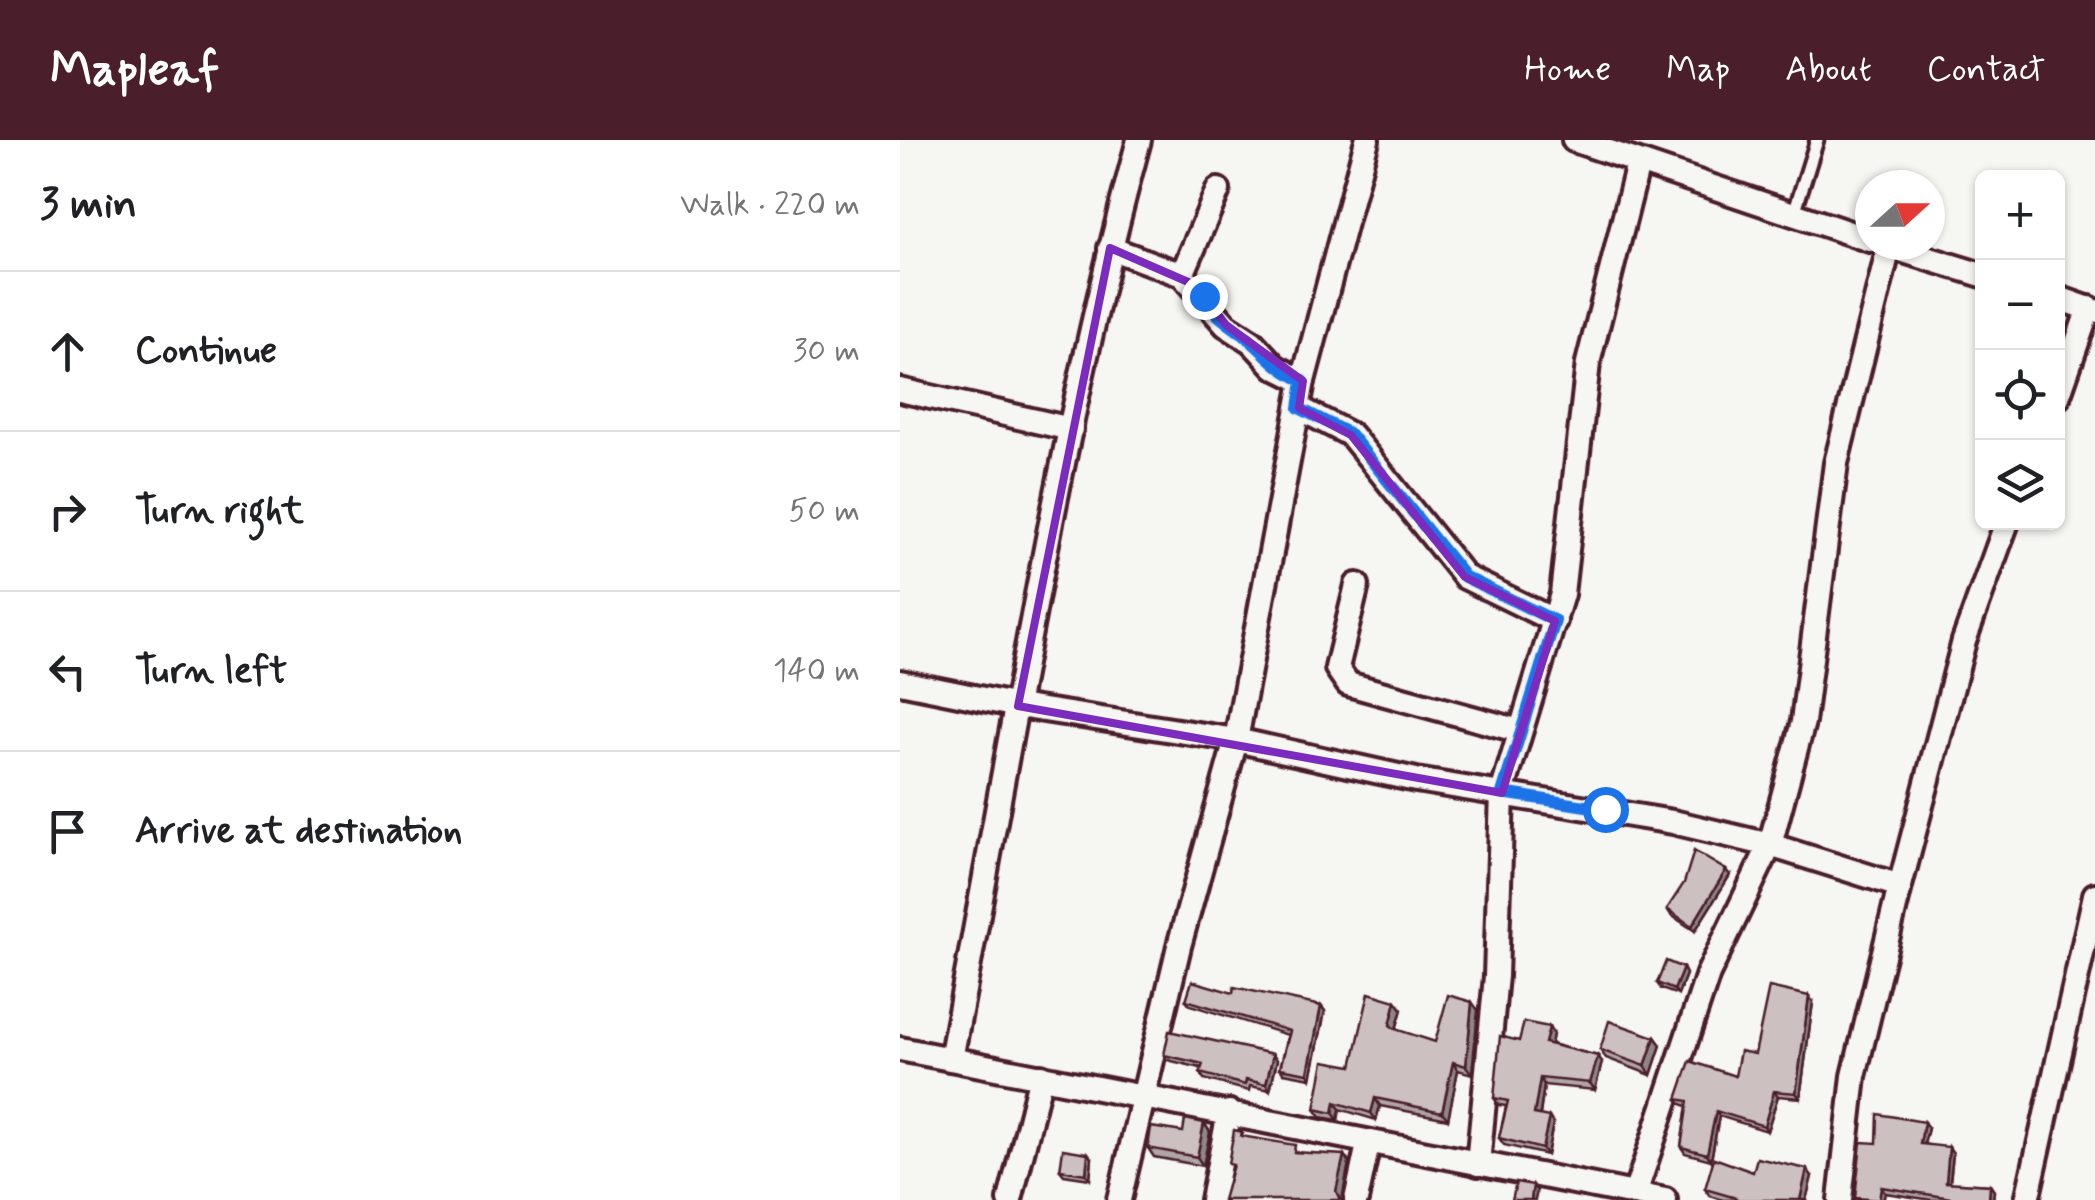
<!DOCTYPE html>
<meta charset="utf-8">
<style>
body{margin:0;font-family:Mynerve,sans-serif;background:#f2f2f2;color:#202124}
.controls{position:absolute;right:30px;top:30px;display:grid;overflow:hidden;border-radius:15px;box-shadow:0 2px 8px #0004}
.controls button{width:90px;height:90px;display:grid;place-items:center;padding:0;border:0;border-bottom:2px solid #e0e0e0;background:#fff;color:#202124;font:50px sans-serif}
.compass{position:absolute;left:955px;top:30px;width:90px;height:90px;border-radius:50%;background:#fff;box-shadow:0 2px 8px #0004;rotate:69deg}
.stop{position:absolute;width:30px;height:30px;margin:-22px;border:8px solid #1a73e8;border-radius:50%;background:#fff}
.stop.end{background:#1a73e8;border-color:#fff;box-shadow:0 2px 10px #0008}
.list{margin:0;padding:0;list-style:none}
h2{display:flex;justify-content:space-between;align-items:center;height:130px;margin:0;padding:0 40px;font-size:42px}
h2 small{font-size:32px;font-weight:400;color:#757577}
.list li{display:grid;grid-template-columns:65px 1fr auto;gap:30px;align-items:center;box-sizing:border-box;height:160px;padding:0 40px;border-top:2px solid #e0e0e0}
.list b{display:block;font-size:38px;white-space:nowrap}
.list em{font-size:32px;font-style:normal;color:#757577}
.icon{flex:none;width:55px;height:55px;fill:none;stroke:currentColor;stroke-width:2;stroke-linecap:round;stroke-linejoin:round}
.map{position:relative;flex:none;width:1195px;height:1060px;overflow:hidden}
header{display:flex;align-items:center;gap:60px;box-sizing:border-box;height:140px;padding:0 50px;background:#4a1f2b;color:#fff}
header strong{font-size:48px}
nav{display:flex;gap:55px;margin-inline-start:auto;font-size:35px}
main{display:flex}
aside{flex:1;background:#fff}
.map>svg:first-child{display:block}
</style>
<header>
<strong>Mapleaf</strong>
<nav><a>Home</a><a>Map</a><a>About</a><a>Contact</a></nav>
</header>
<main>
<aside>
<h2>3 min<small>Walk · 220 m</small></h2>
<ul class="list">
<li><svg class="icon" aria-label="ahead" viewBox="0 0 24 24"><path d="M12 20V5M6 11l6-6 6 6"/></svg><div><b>Continue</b></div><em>30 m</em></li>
<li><svg class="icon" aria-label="right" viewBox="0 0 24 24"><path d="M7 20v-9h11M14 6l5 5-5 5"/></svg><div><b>Turn right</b></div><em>50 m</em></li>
<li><svg class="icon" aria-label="left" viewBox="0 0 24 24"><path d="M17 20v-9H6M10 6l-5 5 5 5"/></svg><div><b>Turn left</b></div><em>140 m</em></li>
<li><svg class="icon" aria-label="arrive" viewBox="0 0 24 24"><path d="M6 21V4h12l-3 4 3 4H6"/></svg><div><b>Arrive at destination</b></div></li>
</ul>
</aside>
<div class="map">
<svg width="1195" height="1060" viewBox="0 0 1195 1060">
<rect width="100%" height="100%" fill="#f6f6f2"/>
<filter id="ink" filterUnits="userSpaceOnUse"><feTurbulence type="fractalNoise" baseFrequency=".01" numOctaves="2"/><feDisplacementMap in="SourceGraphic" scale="20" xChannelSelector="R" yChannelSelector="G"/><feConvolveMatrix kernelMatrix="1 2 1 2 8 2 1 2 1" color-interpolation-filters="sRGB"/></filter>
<g filter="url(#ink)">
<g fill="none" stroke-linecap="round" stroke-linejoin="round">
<defs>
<path id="lane" d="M 894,73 L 917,0"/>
<g id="street">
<path d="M 674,0 L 970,100"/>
<path d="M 984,105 L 1082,135"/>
<path d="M 210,108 L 282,135 L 326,185 L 352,202 L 375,227 L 403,241"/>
<path d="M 282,135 L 318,50"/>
<path d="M 1158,158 L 1195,171"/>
<path d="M 0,250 L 171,289"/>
<path d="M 1158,257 L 1189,168"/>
<path d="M 399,268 L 451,295 L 565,437 L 655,481"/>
<path d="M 457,445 L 437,528 L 448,544 L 620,591"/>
<path d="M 0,542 L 118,566 L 336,600 L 516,640 L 773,682 L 870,705 L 1000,746"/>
<path d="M 0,909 L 765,1060"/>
<path d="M 51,919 C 110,613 157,301 239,0"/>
<path d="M 578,1024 L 596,836 L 602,653 L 662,454 L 688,223 L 738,24"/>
<path d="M 735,1054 L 808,834 L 870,705 L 903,582 L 936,323 L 989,107"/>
<path d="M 110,1060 L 141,936"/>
<path d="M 219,1060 L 279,806 L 336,600 L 403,241 L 467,0"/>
<path d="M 312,1060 L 329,972"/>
<path d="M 456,1060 L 468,1004"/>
<path d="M 940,1060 L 954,936 L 1000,746 L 1064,501 L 1107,382"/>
<path d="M 1127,1060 L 1195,755"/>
</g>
</defs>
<use href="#lane" stroke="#4a1f2b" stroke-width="19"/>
<use href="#street" stroke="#4a1f2b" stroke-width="30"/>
<use href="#lane" stroke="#f6f6f2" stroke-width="11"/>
<use href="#street" stroke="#f6f6f2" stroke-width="22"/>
</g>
<g fill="#afa6a5" stroke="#4a1f2b" stroke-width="2.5">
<path d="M 830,735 L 795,791 L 771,775 L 767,769 Z"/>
<path d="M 783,828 L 786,834 L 778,855 L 761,849 L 757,843 Z"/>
<path d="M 333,853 L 421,866 L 425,871 L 411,938 L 384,933 L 380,928 L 388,895 L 290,865 L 286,860 Z"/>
<path d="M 496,861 L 502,869 L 496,890 L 535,902 L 578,870 L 572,934 L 558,930 L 548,979 L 480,966 L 476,980 L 440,969 L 438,980 L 421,977 L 415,969 L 452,926 Z"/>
<path d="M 913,862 L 900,958 L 878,956 L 867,991 L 819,976 L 811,1020 L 785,1013 L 781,1007 L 787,966 L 781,964 L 777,959 L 835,936 L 855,914 Z"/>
<path d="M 653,894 L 651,904 L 698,916 L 702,922 L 695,950 L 644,945 L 640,975 L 653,983 L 647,1015 L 604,1005 L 599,998 L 606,966 L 599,965 L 594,958 Z"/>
<path d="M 755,897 L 761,905 L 751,935 L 706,918 L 700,910 Z"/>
<path d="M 373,914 L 377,920 L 370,950 L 350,946 L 349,951 L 304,939 L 300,933 L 301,928 L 267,920 L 264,915 Z"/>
<path d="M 304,983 L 310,992 L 303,1026 L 254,1017 L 248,1008 Z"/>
<path d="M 1028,988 L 1024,1004 L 1053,1013 L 1050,1043 L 1090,1045 L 1094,1051 L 1093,1060 L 1032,1060 L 985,1053 L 983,1060 L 956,1060 L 955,1058 L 977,1003 Z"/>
<path d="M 192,1018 L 190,1039 L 164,1035 L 160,1030 Z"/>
<path d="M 853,1032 L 912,1036 L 906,1060 L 823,1060 L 810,1056 L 805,1049 Z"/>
</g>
<g fill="#8f8786" stroke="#4a1f2b" stroke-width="2.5">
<path d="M 826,730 L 830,735 L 795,791 L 792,786 Z"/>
<path d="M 783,828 L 786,834 L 778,855 L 774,850 Z"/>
<path d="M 909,856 L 913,862 L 900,958 L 896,953 Z"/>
<path d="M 496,861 L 502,869 L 495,892 L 490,885 Z"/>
<path d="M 572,862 L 578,870 L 572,934 L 566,926 Z"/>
<path d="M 421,866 L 425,871 L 411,938 L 408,933 Z"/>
<path d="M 649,887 L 653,894 L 650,909 L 645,903 Z"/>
<path d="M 755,897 L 761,905 L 751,935 L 745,926 Z"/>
<path d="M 373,914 L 377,920 L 370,950 L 366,944 Z"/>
<path d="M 698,916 L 702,922 L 695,950 L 690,943 Z"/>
<path d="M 553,922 L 558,930 L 548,979 L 542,972 Z"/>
<path d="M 640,938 L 644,945 L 639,980 L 634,974 Z"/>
<path d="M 874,951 L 878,956 L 867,991 L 864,986 Z"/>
<path d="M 475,958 L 480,966 L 476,980 L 471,973 Z"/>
<path d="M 435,962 L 440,969 L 438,980 L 433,973 Z"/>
<path d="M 816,971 L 819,976 L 811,1020 L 807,1014 Z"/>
<path d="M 649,977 L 653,983 L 647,1015 L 642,1009 Z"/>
<path d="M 1024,982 L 1028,988 L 1023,1009 L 1020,1004 Z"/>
<path d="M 304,983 L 310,992 L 303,1026 L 297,1017 Z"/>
<path d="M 1049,1007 L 1053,1013 L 1049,1048 L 1046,1042 Z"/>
<path d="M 188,1013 L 192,1018 L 190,1039 L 186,1034 Z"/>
<path d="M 444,1015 L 449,1022 L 442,1060 L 440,1060 L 436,1051 Z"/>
<path d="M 907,1029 L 912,1036 L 906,1060 L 900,1060 Z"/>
<path d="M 633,1045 L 637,1051 L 635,1060 L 631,1060 Z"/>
<path d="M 1090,1045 L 1094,1051 L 1093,1060 L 1089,1060 Z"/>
<path d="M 981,1047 L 985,1053 L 983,1060 L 979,1060 Z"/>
</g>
<g fill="#ccc1c0" stroke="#4a1f2b" stroke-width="2.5">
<path d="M 794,711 L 826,730 L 792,786 L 767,769 L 784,743 Z"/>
<path d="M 766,821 L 783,828 L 774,850 L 757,843 Z"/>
<path d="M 292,841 L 333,853 L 334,847 L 421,866 L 408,933 L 380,928 L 390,891 L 286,860 Z"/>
<path d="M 869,847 L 909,856 L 896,953 L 874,951 L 864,986 L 816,971 L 807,1014 L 781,1007 L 788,961 L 777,959 L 790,921 L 835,936 L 840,911 L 855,914 Z"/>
<path d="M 469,853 L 496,861 L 490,885 L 495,889 L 535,902 L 548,855 L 572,862 L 566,926 L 553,922 L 542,972 L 475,958 L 471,973 L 435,962 L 433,973 L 415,969 L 424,921 L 452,926 Z"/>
<path d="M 709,881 L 755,897 L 745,926 L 700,910 Z"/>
<path d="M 624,882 L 649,887 L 645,903 L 698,916 L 690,943 L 640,938 L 634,974 L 649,977 L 642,1009 L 599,998 L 608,961 L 594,958 L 600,896 L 619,901 Z"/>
<path d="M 269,891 L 373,914 L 366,944 L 346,940 L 345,945 L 300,933 L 303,924 L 264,915 Z"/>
<path d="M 978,974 L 1024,982 L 1020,1004 L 1049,1007 L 1046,1042 L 1090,1045 L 1089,1060 L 1064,1060 L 981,1047 L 979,1060 L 955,1058 L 961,1002 L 977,1003 Z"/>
<path d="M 285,979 L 304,983 L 297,1017 L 248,1008 L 251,987 L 283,992 Z"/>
<path d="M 334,990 L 342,992 L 341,996 L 395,1005 L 394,1012 L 444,1015 L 436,1051 L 440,1060 L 323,1060 L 333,1025 L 328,1024 Z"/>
<path d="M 163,1009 L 188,1013 L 186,1034 L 160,1030 Z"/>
<path d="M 814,1018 L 853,1032 L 857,1018 L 907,1029 L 900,1060 L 836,1060 L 836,1058 L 805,1049 Z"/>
<path d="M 616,1042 L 633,1045 L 631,1060 L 612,1060 Z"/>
</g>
</g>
<g fill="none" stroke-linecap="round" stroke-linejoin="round" filter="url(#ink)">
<path stroke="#1a73e8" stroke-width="12" d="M 304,156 C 316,179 333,185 351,201 C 371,219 378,229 403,241 L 399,268 L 450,294 L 565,437 L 655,481 L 602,653 L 705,669"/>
</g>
<path fill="none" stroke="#7b2cbf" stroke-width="8" stroke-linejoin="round" d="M 210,108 L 295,145 L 326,185 L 403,241 L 399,268 L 451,295 L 565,437 L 655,481 L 602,653 L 118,566 Z"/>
</svg>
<div class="controls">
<button>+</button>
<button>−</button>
<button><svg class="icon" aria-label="locate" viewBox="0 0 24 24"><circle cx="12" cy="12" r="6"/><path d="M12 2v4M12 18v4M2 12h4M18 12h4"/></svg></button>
<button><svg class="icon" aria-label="layers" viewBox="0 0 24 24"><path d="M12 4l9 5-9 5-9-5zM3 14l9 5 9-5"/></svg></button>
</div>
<svg class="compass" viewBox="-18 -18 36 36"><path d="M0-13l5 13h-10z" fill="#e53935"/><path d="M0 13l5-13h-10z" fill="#757577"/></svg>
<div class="stop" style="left:705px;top:669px"></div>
<div class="stop end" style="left:304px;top:156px"></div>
</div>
</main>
